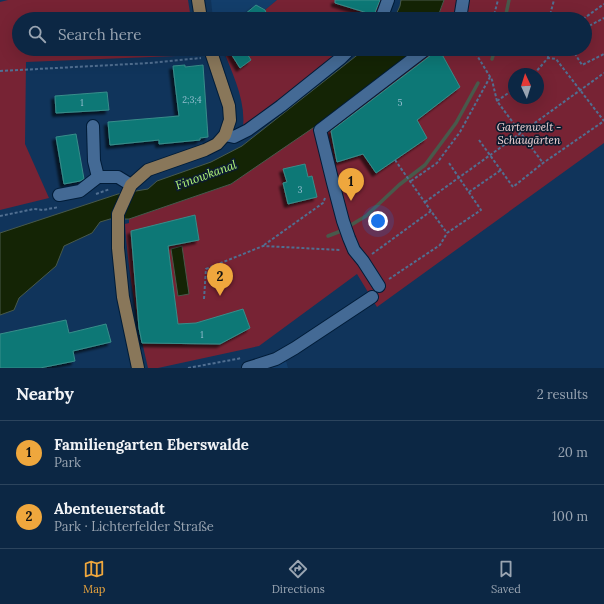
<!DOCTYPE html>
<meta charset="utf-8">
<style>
body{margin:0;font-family:Lora,serif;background:#1a334f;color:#f1f3f6}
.compass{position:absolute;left:508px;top:68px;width:36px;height:36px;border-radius:50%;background:#0c2744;box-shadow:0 4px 16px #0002;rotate:356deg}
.you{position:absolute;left:378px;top:221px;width:14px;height:14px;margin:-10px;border:3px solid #fff;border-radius:50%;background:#1a73e8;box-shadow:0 0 0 6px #1a73e833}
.badge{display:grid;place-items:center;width:26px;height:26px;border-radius:50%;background:#efa73d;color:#111;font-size:13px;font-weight:700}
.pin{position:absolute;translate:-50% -33px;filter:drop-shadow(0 1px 2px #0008)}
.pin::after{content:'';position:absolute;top:21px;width:14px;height:12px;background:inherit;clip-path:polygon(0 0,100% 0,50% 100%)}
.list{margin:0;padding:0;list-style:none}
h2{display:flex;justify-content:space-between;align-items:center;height:52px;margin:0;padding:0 16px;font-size:17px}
h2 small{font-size:13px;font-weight:400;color:#9aa5b2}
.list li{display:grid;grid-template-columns:26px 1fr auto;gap:12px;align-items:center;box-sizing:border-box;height:64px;padding:0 16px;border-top:1px solid #2c445d}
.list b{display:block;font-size:15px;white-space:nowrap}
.list p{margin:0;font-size:13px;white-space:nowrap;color:#9aa5b2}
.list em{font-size:13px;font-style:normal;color:#9aa5b2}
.icon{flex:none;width:22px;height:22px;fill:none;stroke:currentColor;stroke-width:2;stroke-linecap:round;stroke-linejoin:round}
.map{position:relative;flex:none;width:604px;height:368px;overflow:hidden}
.search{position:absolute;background:#0c2744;box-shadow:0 4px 16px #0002;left:12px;right:12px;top:12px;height:44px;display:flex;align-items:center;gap:10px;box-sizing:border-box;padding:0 14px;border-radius:22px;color:#9aa5b2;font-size:15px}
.sheet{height:180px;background:#0c2744}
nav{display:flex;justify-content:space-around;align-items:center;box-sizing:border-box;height:56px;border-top:1px solid #2c445d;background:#0c2744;font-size:11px;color:#9aa5b2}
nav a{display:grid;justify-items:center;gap:2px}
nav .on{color:#efa73d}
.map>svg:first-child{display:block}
</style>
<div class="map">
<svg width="604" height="368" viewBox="0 0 604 368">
<defs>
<filter id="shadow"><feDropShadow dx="-3.5" dy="3.5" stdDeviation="1" flood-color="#0009"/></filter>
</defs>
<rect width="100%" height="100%" fill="#10345b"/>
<g fill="#133e6b">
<path d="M 211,0 L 277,0 L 265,10 L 263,19 L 213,19 Z"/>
<path d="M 286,361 L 288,368 L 268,368 L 276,366 Z"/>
</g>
<g fill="#772334" fill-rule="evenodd">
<path d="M 8,0 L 188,0 L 191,19 L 19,19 L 19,49 L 199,49 L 201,55 L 26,62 L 25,144 L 49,198 L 0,210 L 0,2 Z"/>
<path d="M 277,0 L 388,0 L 383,19 L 263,19 L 265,10 Z"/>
<path d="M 444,0 L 604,0 L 604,143 L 377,307 L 357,274 L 259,346 L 158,368 L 148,368 C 137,321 128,272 125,224 L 129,223 L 129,219 L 231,184 L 418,49 L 585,49 L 585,19 L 437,19 ZM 514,74 L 538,74 L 538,98 L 514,98 Z"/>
<path d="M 223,49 L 346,49 L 292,96 L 243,127 C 246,100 232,73 223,49 Z"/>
</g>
<g fill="#142405" stroke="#48594b">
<path d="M 401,0 L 444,0 L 437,19 L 394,19 L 400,6 Z"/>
<path d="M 365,49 L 418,49 L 329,117 L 231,184 L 129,219 L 110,219 L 100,222 L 92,233 L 64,246 L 56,266 L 19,298 L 14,310 L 0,315 L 0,233 L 118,194 L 148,189 L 157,181 L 211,162 L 242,146 Z"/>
<path d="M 182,246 L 189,294 L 178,296 L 171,249 Z"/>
</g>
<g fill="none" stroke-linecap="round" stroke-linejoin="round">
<g stroke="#48594b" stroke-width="3.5">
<path d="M 505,19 L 509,0"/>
<path d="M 492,59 L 495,49"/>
<path d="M 328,236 L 341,231 L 366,216 L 399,185 L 425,165 L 456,123 L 478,83"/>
</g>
</g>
<g fill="#0d7876" stroke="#388d8a" filter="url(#shadow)">
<path d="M 335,0 L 380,0 L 374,15 L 335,3 Z"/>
<path d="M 256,5 L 265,10 L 267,15 L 263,19 L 239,19 Z"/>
<path d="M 228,49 L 244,49 L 251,60 L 240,68 Z"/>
<path d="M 439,49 L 460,87 L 417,120 L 427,138 L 376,173 L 363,154 L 337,162 L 331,131 Z"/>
<path d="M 185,65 L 185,67 L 203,65 L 208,137 L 200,138 L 200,140 L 159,144 L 159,140 L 110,145 L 108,122 L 179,116 L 173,66 Z"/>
<path d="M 107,92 L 109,110 L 56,113 L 55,96 Z"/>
<path d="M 76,134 L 84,179 L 80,181 L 64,184 L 56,137 Z"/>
<path d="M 305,164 L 308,177 L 312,176 L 317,197 L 288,204 L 283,183 L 287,182 L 283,169 Z"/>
<path d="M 195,215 L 199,240 L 168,246 L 178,324 L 196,323 L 243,309 L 250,328 L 220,344 L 142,343 L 139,328 L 131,231 Z"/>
<path d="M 66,320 L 69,333 L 106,324 L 111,342 L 73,351 L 75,361 L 40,368 L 0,368 L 0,334 Z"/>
</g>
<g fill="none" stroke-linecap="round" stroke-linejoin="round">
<defs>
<g id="minor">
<path d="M 381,19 L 388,0"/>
<path d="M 460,19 L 463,0"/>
<path d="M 93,126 L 94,161 L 98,177"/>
<path d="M 225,135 L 234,137 L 248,130 L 281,106 L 341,58 L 350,49"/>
<path d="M 59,195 L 80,191 L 98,177 L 118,177 L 131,185"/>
<path d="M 379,286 L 363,261 L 354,250 L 349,238 L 343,221 L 333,183 L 320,130 L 426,49"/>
<path d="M 248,368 L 276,359 L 295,348 L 372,297"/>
</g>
<g id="major">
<path d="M 198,0 L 201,19"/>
<path d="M 138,368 L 123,297 L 118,248 L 118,214 L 131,185 L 148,170 L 205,150 L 217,144 L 225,135 L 230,120 L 229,106 L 210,49"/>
</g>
</defs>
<use href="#minor" stroke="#011c38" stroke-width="14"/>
<use href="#major" stroke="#011c38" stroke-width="14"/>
<g stroke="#516f91" stroke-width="2" stroke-dasharray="3 2" stroke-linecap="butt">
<path d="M 493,19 L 498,0"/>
<path d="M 549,19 L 554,0"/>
<path d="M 583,19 L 604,4"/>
<path d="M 585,28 L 604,18"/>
<path d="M 473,49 L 492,80 L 497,101 L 543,163"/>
<path d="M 572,49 L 582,65 L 604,54"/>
<path d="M 478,55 L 481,49"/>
<path d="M 0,71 L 150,63 L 201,58"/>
<path d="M 534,74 L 548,58 L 548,49"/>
<path d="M 497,101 L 514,89"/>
<path d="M 479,140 L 513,187 L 543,163 L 604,121 L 556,59 L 548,58"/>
<path d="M 395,160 L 431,211"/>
<path d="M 411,181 L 437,163 L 460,132 L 490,77"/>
<path d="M 469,192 L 501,170"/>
<path d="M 96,194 L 110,189"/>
<path d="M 425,202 L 604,73"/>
<path d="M 0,216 L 34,209 L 43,210 L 59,207"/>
<path d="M 264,245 L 323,203 L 325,198"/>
<path d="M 372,254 L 431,211 L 447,233"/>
<path d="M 389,279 L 440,245 L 447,233 L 481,210 L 449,163"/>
<path d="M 204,299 L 206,269 L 263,246 L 341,250"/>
<path d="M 188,368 L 242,358"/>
</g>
<use href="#minor" stroke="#446a95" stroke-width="12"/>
<use href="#major" stroke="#89775a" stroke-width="12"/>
</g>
<g text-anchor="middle" stroke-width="3.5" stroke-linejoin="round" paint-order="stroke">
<g font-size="9" fill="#93bdcf">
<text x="192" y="103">2;3;4</text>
<text x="82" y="106">1</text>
<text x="400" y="106">5</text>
<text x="300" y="193">3</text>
<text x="202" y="338">1</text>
</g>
<g font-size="11" font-style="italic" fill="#f5d6d8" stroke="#0d1c2e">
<text x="529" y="131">Gartenwelt -<tspan x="529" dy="13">Schaugärten</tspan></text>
</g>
<g font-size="12" font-style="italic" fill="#b3f879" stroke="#0d1c2e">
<text transform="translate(206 175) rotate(-20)" y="4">Finowkanal</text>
</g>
</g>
</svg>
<svg class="compass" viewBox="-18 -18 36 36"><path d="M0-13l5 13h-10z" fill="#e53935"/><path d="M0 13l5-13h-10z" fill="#9aa5b2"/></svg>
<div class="you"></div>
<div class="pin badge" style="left:351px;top:201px">1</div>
<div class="pin badge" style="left:220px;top:296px">2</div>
<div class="search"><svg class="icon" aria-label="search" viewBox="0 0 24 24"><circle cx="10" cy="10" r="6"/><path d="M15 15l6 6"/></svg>Search here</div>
</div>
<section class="sheet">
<h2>Nearby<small>2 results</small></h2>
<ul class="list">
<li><span class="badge">1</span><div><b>Familiengarten Eberswalde</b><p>Park</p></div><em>20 m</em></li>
<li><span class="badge">2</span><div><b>Abenteuerstadt</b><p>Park · Lichterfelder Straße</p></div><em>100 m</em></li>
</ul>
</section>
<nav>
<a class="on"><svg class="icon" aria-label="map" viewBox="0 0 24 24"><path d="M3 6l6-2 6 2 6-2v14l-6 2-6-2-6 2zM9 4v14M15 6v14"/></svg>Map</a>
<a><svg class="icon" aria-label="directions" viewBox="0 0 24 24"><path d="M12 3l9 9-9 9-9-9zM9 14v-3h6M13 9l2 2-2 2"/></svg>Directions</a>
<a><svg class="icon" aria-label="saved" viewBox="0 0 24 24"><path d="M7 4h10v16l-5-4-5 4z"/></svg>Saved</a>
</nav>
